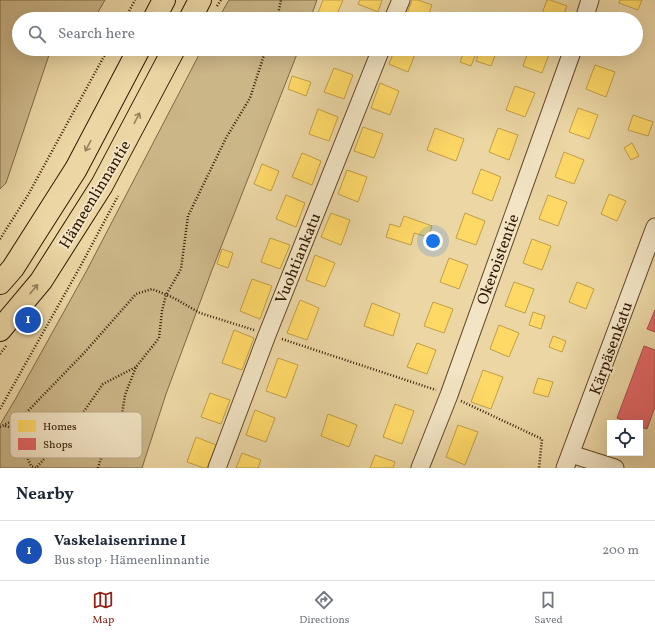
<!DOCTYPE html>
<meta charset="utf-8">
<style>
body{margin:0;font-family:Vollkorn,serif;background:#f6f6f7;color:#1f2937}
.controls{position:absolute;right:12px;bottom:12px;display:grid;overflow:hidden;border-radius:0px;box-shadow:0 4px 16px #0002}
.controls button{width:36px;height:36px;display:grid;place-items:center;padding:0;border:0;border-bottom:1px solid #e0e1e3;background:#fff;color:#1f2937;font:20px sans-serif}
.you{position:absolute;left:433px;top:241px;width:14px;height:14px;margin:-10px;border:3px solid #fff;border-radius:50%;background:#1a73e8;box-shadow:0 0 0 6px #1a73e833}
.badge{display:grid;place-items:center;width:26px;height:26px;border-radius:50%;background:#8f2418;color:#fff;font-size:13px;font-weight:700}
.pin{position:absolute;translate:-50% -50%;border:2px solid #fff;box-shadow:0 1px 4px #0006}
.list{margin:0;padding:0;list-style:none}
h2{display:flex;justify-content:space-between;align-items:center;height:52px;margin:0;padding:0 16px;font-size:17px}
h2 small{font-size:13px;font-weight:400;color:#747a83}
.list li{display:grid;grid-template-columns:26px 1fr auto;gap:12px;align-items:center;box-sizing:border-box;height:60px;padding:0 16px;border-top:1px solid #e0e1e3}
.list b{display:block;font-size:15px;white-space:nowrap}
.list p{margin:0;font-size:13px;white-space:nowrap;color:#747a83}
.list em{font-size:13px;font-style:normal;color:#747a83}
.icon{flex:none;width:22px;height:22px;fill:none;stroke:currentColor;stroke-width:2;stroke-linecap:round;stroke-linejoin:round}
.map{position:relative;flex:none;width:655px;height:468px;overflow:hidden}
.search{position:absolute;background:#fff;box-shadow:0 4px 16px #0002;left:12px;right:12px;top:12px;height:44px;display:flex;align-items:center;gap:10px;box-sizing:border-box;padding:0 14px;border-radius:22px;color:#747a83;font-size:15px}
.sheet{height:112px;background:#fff}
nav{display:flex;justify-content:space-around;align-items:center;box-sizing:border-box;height:56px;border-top:1px solid #e0e1e3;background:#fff;font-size:11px;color:#747a83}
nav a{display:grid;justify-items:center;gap:2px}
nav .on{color:#8f2418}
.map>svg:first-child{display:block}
</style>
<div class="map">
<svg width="655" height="468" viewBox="0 0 655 468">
<rect width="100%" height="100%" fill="#ebd6a4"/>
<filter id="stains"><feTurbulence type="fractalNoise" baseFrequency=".005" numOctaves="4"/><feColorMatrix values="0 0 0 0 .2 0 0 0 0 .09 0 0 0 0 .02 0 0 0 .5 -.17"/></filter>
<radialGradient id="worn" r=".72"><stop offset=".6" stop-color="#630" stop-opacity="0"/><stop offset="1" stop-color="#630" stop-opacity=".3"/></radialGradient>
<g fill="#cbb688" stroke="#7e6844">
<path d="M 0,0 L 105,0 L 94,19 L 19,19 L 19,49 L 51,49 L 6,183 L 0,189 Z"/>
<path d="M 229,0 L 317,0 L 310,19 L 218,19 Z"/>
<path d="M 202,49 L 299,49 L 212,270 L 166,394 L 142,468 L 0,468 L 0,425 L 16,398 L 87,270 Z"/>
</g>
<g fill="#ffd966" stroke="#c19f47">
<path d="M 323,0 L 343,0 L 335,19 L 332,19 L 318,13 Z"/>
<path d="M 360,0 L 382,0 L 378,12 L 358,4 Z"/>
<path d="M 412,0 L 418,0 L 432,5 L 427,19 L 405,19 Z"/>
<path d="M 547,0 L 550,0 L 567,6 L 562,19 L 540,19 Z"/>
<path d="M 620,0 L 642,0 L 638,10 L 619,3 Z"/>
<path d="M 343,49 L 363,49 L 361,56 Z"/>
<path d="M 395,49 L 417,49 L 408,72 L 389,64 Z"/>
<path d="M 480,49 L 487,49 L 496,53 L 491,66 L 476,61 Z"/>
<path d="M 529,49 L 551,49 L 542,73 L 523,66 Z"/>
<path d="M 464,52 L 475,56 L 471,66 L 460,62 Z"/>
<path d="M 595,65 L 615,72 L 606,97 L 586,89 Z"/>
<path d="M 334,68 L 353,75 L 344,99 L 324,92 Z"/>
<path d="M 292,76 L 311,82 L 306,96 L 288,89 Z"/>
<path d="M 380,83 L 399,91 L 390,115 L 371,108 Z"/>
<path d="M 515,86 L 535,93 L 525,117 L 506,110 Z"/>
<path d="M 578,108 L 598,115 L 589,139 L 569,132 Z"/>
<path d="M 318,109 L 338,117 L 329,141 L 309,134 Z"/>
<path d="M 633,115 L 653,122 L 648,136 L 628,130 Z"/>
<path d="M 363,127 L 383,134 L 374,158 L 354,151 Z"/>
<path d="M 435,128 L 464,139 L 456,161 L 427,150 Z"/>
<path d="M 498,128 L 518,135 L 509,160 L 489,152 Z"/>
<path d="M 632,143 L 639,156 L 631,160 L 624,148 Z"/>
<path d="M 564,152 L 584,160 L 574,184 L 555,177 Z"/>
<path d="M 302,153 L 321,161 L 312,185 L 292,177 Z"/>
<path d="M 262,164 L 279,171 L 271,191 L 254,184 Z"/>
<path d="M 481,169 L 501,177 L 492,201 L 472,193 Z"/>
<path d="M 347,170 L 367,177 L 358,202 L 338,194 Z"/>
<path d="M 609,194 L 626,201 L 617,221 L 601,214 Z"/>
<path d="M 286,195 L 305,203 L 296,227 L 276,219 Z"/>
<path d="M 548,195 L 567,202 L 558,226 L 539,219 Z"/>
<path d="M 331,213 L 350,220 L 341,245 L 321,237 Z"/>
<path d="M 465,213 L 485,221 L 476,245 L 456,238 Z"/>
<path d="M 404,216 L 432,226 L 428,237 L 414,233 L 411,245 L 386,237 L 390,224 L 400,227 Z"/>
<path d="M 270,238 L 290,245 L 280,269 L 261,262 Z"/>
<path d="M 532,239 L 551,246 L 542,270 L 523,263 Z"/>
<path d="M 222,249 L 233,253 L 228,268 L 217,264 Z"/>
<path d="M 315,255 L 335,263 L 325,287 L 306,280 Z"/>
<path d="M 449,258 L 468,265 L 459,289 L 440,282 Z"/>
<path d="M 252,279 L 272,286 L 260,319 L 240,311 Z"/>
<path d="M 514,282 L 534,289 L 525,313 L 505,306 Z"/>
<path d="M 577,282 L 594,289 L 586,309 L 569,302 Z"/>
<path d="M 300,300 L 319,308 L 307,340 L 287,333 Z"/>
<path d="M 433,302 L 453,309 L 444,333 L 424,326 Z"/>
<path d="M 372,303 L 400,314 L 393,336 L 364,326 Z"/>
<path d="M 533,312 L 545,316 L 541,329 L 529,325 Z"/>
<path d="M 499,325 L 519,333 L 509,357 L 490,349 Z"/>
<path d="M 234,330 L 254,338 L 242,370 L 222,363 Z"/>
<path d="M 553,336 L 566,341 L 562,352 L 549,347 Z"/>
<path d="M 417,343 L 436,350 L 427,374 L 407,367 Z"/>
<path d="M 278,358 L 298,365 L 286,398 L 266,391 Z"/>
<path d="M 483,370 L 503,377 L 491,409 L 471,402 Z"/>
<path d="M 538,378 L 553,382 L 548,397 L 533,393 Z"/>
<path d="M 210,393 L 230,400 L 221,424 L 201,417 Z"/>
<path d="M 395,404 L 414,411 L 402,444 L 383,437 Z"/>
<path d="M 255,410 L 275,418 L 266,442 L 246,435 Z"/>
<path d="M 328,414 L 357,425 L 349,447 L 321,436 Z"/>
<path d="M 458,425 L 478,432 L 465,465 L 446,457 Z"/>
<path d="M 196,437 L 216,445 L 207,468 L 204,468 L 187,462 Z"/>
<path d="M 242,453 L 261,460 L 258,468 L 236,468 Z"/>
<path d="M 375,455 L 395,462 L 393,468 L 370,468 Z"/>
</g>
<g fill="#e06666" stroke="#ac4f47">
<path d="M 655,310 L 655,332 L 647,329 Z"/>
<path d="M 644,346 L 655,350 L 655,407 L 647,429 L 640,427 L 640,423 L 630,423 L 617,418 Z"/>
</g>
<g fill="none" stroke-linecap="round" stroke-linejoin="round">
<defs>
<g id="minor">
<path d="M 393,19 L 401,0"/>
<path d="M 584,19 L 590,0"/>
<path d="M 571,454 L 615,468"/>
<path d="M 217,468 L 267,335 L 381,49"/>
<path d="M 420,468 L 449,395 L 573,49"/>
<path d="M 565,468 L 655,227"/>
</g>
<g id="major">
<path d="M 154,19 L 164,0"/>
<path d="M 190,19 L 200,0"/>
<path d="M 0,283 L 13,268 L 76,169 L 139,49"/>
<path d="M 0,330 L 41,281 L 102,185 L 174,49"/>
</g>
</defs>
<use href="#minor" stroke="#604829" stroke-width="19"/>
<use href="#major" stroke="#311900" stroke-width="24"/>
<g stroke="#311900" stroke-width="2.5" stroke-dasharray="1 2" stroke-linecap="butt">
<path d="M 217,6 L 221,0"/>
<path d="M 125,19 L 135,0"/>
<path d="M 277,19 L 281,0"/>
<path d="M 192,55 L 195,49"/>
<path d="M 0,239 L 28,195 L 108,49"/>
<path d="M 282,339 L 436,390"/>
<path d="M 0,354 L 6,346"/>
<path d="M 461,401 L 542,439 L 539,468"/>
<path d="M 0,409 L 80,267 L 118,196"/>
<path d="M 5,426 L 12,428 L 20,442 L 31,466 L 36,468 L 75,424 L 103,384 L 136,367 L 159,338 L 162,311 L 166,295 L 181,269 L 188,216 L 226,138 L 250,98 L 266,49"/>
<path d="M 0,427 L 24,415 L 84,353 L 136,294 L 152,289 L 172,297 L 200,313 L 254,330"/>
<path d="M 98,468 L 101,458 L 119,433 L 125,395 L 136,367"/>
</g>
<use href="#minor" stroke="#f2e4c4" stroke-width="17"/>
<use href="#major" stroke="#ebd6a4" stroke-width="22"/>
</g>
<defs><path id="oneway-shaft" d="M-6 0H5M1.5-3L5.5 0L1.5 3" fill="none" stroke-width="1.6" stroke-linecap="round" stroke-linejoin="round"/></defs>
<g stroke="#97815a">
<use href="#oneway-shaft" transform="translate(137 118) rotate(-62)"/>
<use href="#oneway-shaft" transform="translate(88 146) rotate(118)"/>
<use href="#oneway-shaft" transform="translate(34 289) rotate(-50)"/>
</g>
<g text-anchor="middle" stroke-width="4" stroke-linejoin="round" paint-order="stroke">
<g font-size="16" fill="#311900" stroke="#f2e4c4">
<text transform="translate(94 194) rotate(-59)" y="6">Hämeenlinnantie</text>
<text transform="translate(297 258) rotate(-68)" y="6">Vuohtiankatu</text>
<text transform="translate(497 259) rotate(-70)" y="6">Okeroistentie</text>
<text transform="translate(610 348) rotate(-70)" y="6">Kärpäsenkatu</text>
</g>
</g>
<rect x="10" y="412" width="132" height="46" rx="6" fill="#f2e4c4" stroke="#b8a789" stroke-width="1"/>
<rect x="18" y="420" width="18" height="12" fill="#ffd966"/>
<rect x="18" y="438" width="18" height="12" fill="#e06666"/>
<g font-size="11" fill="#311900">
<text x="43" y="430">Homes</text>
<text x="43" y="448">Shops</text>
</g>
<rect width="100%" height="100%" filter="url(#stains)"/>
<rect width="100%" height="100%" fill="url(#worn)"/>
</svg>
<div class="controls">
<button><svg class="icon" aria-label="locate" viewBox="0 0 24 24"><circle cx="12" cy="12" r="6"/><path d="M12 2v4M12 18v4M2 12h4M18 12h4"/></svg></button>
</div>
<div class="you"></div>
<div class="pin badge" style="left:28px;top:320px;background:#1a4fb4">1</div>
<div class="search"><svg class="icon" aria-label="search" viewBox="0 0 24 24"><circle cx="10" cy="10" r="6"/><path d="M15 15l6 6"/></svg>Search here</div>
</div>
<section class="sheet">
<h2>Nearby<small></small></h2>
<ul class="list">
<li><span class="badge" style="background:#1a4fb4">1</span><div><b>Vaskelaisenrinne I</b><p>Bus stop · Hämeenlinnantie</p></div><em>200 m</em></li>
</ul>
</section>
<nav>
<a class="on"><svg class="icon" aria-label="map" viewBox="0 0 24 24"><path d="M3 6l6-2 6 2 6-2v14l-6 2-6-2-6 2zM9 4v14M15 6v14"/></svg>Map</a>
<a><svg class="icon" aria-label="directions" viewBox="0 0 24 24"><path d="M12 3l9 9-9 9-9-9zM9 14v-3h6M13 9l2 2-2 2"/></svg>Directions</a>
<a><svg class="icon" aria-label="saved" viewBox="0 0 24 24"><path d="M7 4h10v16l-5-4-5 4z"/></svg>Saved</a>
</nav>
